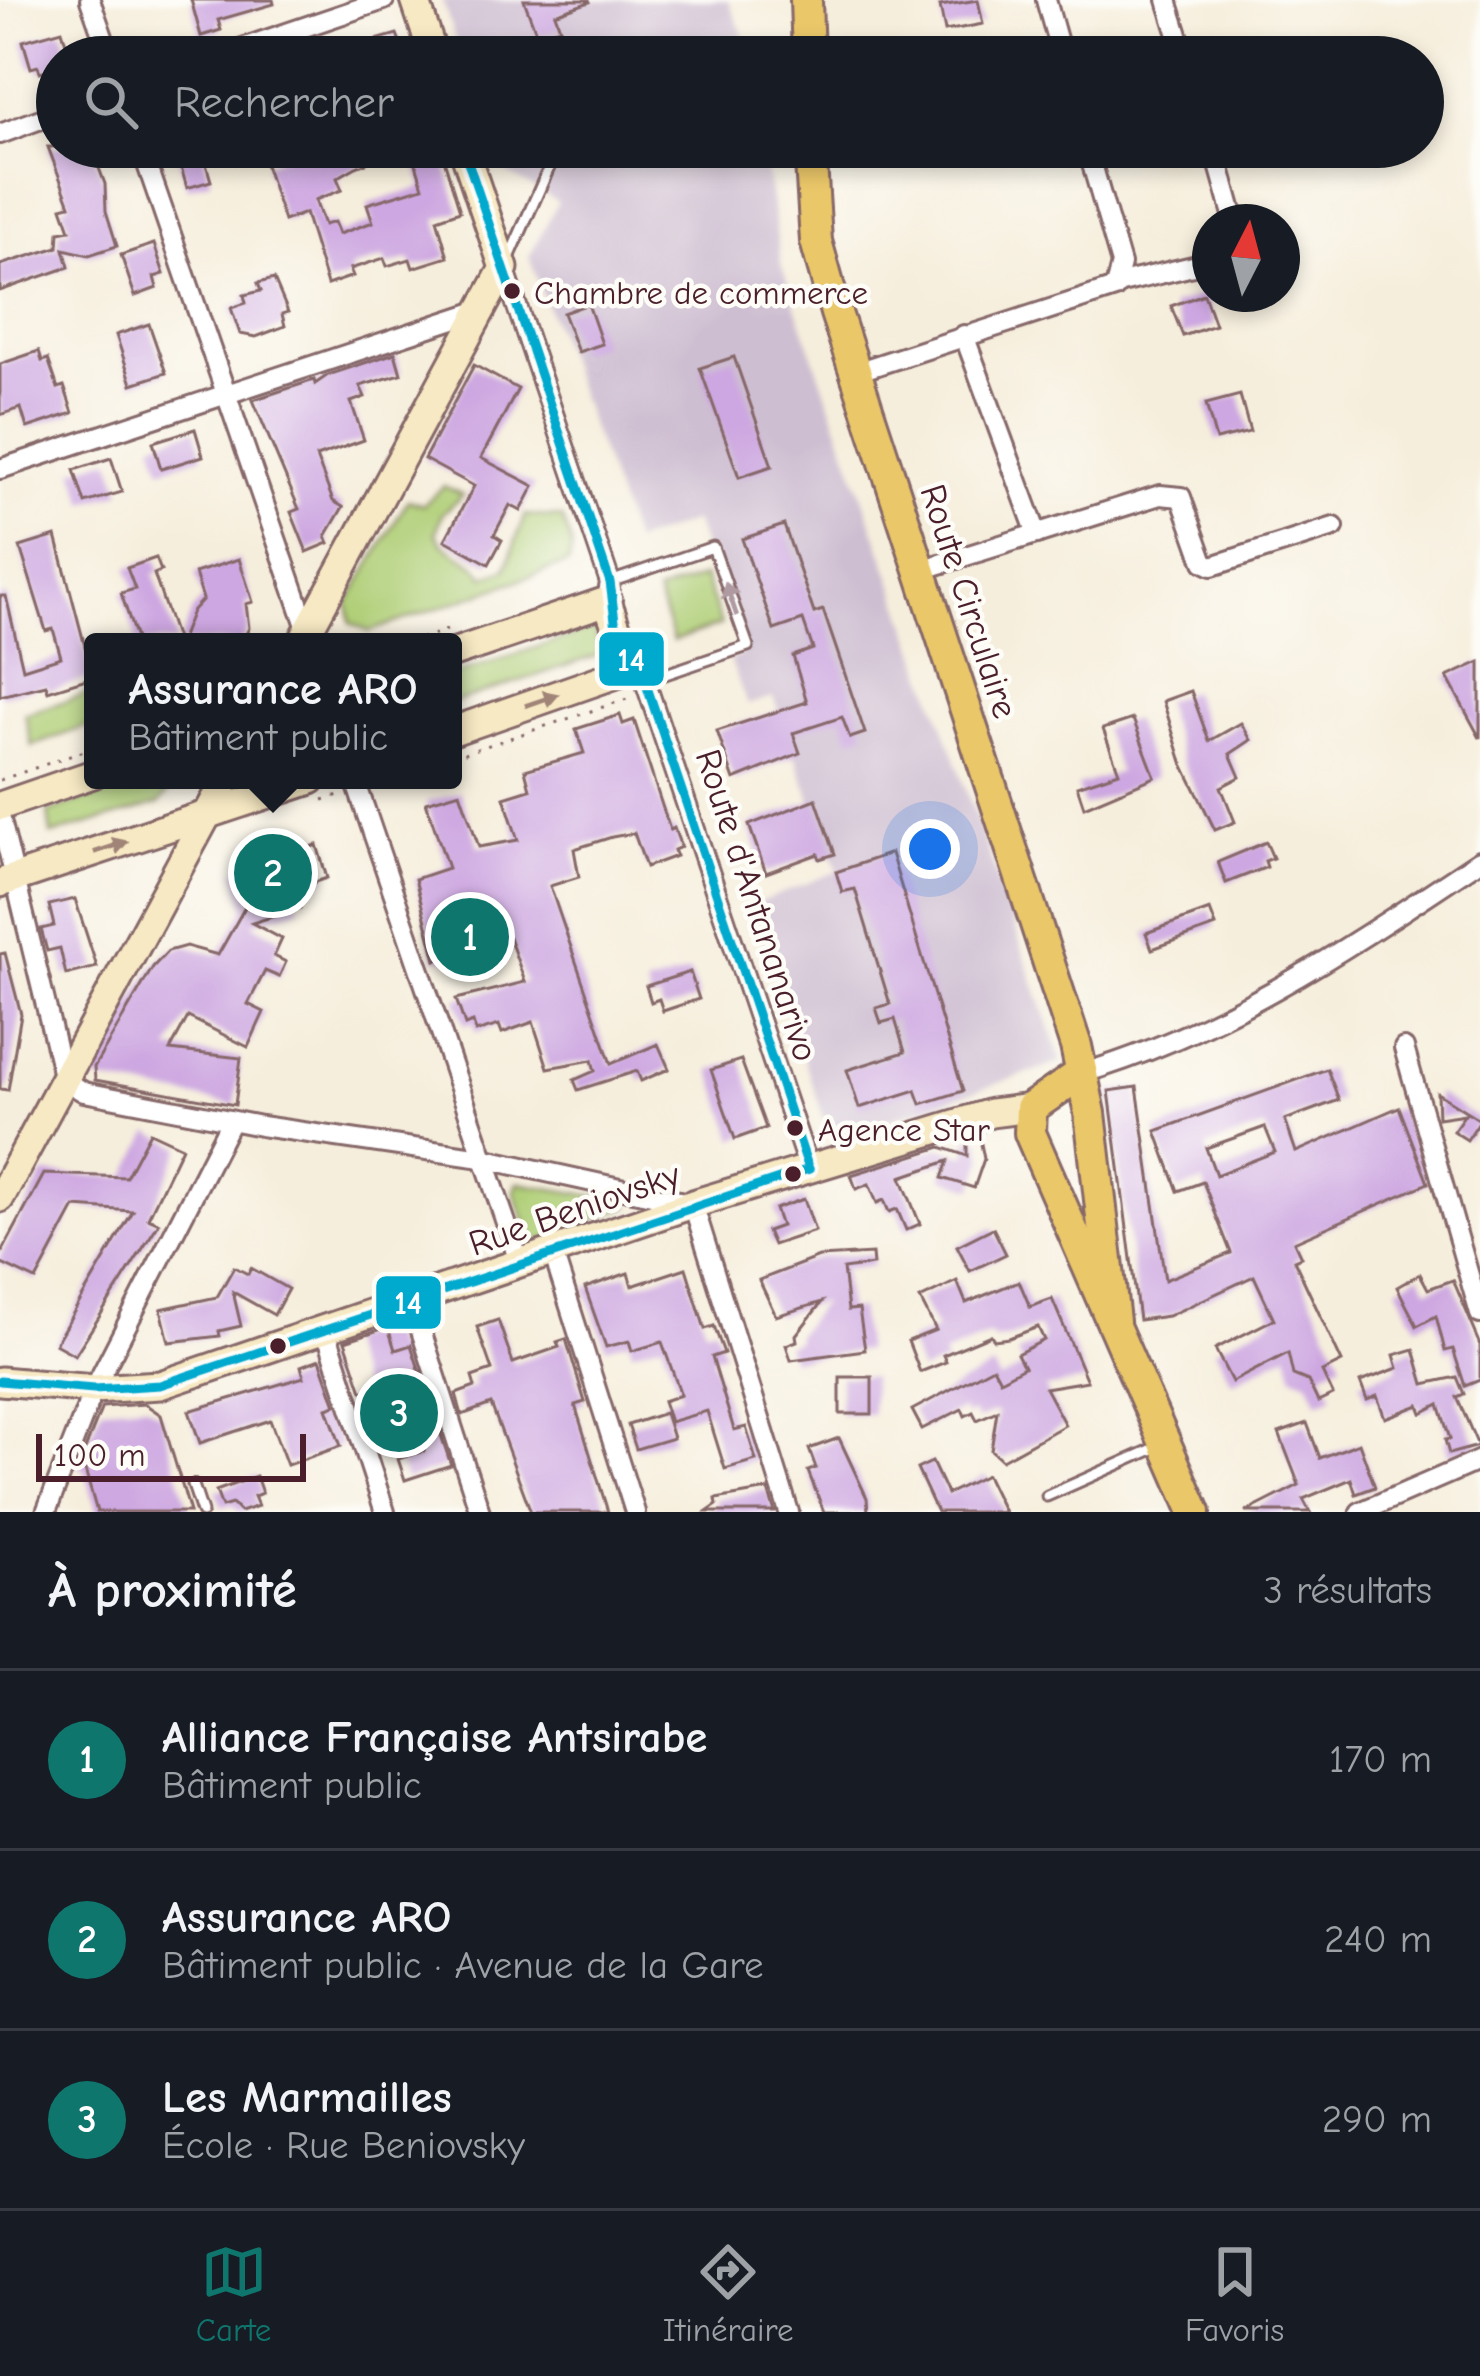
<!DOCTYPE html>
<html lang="fr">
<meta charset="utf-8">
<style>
body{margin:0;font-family:"Comic Neue",sans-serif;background:#20242c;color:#f1f3f6}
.compass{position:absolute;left:1192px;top:204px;width:108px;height:108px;border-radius:50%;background:#171b24;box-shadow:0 6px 18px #0003;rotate:6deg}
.scale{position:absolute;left:36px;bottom:30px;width:270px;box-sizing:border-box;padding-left:12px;border:6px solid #4a1f2b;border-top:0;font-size:33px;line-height:42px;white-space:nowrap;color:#4a1f2b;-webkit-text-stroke:9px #fdfcf7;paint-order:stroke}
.you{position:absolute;left:930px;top:849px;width:42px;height:42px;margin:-30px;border:9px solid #fff;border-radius:50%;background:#1a73e8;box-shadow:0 0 0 18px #1a73e833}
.badge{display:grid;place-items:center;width:78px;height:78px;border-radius:50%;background:#0f766e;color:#fff;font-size:39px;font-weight:700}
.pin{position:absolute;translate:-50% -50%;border:6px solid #fff;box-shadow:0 3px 12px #0006}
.popup{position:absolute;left:84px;top:633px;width:378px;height:156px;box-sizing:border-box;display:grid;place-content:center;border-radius:12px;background:#171b24;filter:drop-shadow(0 3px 9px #0005);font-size:39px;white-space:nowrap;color:#9ea1a6}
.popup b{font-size:45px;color:#f1f3f6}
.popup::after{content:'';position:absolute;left:50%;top:100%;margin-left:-24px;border:24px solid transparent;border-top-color:#171b24}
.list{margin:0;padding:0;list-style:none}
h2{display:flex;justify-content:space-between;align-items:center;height:156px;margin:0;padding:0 48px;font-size:51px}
h2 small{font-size:39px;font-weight:400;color:#9ea1a6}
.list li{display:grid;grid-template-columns:78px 1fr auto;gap:36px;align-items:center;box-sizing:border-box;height:180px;padding:0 48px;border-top:3px solid #363941}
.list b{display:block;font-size:45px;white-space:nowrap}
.list p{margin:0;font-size:39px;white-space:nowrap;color:#9ea1a6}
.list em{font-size:39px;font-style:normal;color:#9ea1a6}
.icon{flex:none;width:66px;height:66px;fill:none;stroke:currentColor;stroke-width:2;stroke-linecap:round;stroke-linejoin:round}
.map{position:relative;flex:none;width:1480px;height:1512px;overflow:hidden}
.search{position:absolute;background:#171b24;box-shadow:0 6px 18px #0003;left:36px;right:36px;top:36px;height:132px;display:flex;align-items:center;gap:30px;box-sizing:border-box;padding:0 42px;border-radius:66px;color:#9ea1a6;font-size:45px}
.sheet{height:696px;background:#171b24}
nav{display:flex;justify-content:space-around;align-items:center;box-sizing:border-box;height:168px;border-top:3px solid #363941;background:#171b24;font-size:33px;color:#9ea1a6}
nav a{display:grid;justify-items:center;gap:6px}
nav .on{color:#0f766e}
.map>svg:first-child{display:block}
</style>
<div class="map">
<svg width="1480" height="1512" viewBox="0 0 1480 1512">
<rect width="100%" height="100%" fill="#fdfcf7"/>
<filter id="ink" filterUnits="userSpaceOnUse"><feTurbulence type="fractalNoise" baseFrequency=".00833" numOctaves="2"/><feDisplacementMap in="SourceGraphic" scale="24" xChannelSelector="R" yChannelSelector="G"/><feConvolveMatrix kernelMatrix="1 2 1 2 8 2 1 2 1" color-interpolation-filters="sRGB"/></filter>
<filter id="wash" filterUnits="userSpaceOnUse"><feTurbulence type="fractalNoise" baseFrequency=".004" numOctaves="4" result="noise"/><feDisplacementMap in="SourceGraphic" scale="48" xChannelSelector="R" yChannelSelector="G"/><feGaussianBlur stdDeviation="2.7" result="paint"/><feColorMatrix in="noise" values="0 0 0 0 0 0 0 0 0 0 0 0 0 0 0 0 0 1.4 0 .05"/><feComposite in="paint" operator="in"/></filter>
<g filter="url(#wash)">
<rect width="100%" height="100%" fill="#f6eedc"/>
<g fill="#cebed1">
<path d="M 442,0 L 728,0 L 753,57 L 461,57 Z"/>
<path d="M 491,147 L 763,147 L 781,264 L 1062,1062 L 842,1135 L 827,1127 L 752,905 L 838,871 L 773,697 L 747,705 L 730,660 L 741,655 L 694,521 L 634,543 L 529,257 L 558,202 L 498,168 Z"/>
</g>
<g fill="#aece75" stroke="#7c7650" stroke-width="3">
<path d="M 444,486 L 463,495 L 442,514 L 436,533 C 446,556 475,556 484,577 L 506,569 L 525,515 L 562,518 L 572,546 L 569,563 L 369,632 L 351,623 L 348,603 L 408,500 L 423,505 Z"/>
<path d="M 704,577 L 721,625 L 673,641 L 657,593 Z"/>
<path d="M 589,630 L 596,631 L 599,655 L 453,703 L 453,675 Z"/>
<path d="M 93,692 L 93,724 L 32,746 L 25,714 Z"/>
<path d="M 144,780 L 177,780 L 159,804 L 51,835 L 48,812 Z"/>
<path d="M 518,1183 L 626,1201 L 629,1206 L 539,1242 L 532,1241 L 514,1191 Z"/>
</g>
<g id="blocks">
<g fill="#cda7e1" fill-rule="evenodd">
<path d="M 191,0 L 273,0 L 274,4 L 218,20 L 221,30 L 201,36 Z"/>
<path d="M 524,0 L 589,0 L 590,2 L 555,14 L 560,28 L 537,35 Z"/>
<path d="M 978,0 L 983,24 L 945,31 L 940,6 Z"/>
<path d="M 62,30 L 70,57 L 57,57 L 57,67 L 40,72 L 38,66 L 31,68 L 23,41 Z"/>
<path d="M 397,34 L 406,57 L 328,57 L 327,54 Z"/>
<path d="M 48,147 L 91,147 L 105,184 L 106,211 L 117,246 L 89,255 L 64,249 L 69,267 L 0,291 L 0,265 L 58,247 L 59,232 L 70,230 L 62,207 L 70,205 Z"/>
<path d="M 175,147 L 201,147 L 211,181 L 187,188 Z"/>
<path d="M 306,147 L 405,147 L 356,167 L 337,178 L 342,190 L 315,200 L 324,225 L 334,222 L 339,234 L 373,222 L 367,204 L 423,187 L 413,154 L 440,147 L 460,211 L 437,219 L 448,257 L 413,268 L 410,259 L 387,266 L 384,258 L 350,269 L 353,276 L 327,285 L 305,213 L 284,221 L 265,164 Z"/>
<path d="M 154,244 L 164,274 L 154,277 L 157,288 L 135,296 L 121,255 Z"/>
<path d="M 274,279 L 288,312 L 282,314 L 285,326 L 256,337 L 240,334 L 231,308 L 246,303 L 244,295 L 261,291 L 258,283 Z"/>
<path d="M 1204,294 L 1215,325 L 1183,336 L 1171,306 Z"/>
<path d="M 588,304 L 602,344 L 578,352 L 563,313 Z"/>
<path d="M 149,324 L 166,373 L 132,384 L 116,335 Z"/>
<path d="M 39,351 L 42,361 L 48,359 L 58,388 L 64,386 L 73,413 L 27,428 L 21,408 L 0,415 L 0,364 Z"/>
<path d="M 395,353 L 401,374 L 360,386 L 365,397 L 351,402 L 364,440 L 316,457 L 333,501 L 343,507 L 326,536 L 329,543 L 307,552 L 291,512 L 299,509 L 253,400 L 314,380 L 315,384 L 328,375 Z"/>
<path d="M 734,357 L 772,466 L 739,477 L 700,368 Z"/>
<path d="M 474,365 L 518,389 L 481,458 L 534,486 L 521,511 L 510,505 L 494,535 L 502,540 L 489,564 L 445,540 L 474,486 L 424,459 Z"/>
<path d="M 1240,395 L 1250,432 L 1216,440 L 1206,404 Z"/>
<path d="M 195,429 L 203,456 L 161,469 L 153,442 Z"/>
<path d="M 111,458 L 122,492 L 85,503 L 74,470 Z"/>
<path d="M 784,525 L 814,613 L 823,610 L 865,733 L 850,738 L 842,717 L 793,733 L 800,753 L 734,780 L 717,731 L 807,702 L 793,656 L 813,649 L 803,620 L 774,630 L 742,539 Z"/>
<path d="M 56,536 L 93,677 L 48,691 L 46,685 L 0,696 L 0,596 L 6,596 L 23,669 L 61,657 L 53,629 L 46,631 L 20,547 Z"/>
<path d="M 156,558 L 161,571 L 154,574 L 177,642 L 137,642 L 121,593 L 135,589 L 127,568 Z"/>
<path d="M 239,559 L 253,602 L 246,604 L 249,628 L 242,642 L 180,642 L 192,611 L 203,599 L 195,573 Z"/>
<path d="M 1480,662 L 1480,738 L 1447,677 Z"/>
<path d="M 1191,691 L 1209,741 L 1241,723 L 1251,740 L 1230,754 L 1240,777 L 1221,787 L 1235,822 L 1215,830 L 1182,762 L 1163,701 Z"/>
<path d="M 620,715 L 623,724 L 634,720 L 670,830 L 674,828 L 681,847 L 674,850 L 676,856 L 646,867 L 634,833 L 612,837 L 574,849 L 579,877 L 550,886 L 611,1064 L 658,1044 L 669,1069 L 641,1081 L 637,1071 L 578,1090 L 574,1080 L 595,1071 L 592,1060 L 548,1068 L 533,1022 L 502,1033 L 499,1025 L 476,1032 L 473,1022 L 465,1025 L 456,999 L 525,982 L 509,937 L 436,960 L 415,879 L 448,868 L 426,802 L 460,792 L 479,847 L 518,840 L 504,797 L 530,789 L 525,770 L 584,753 L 576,729 Z"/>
<path d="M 1133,719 L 1155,777 L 1084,807 L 1077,786 L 1119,772 L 1103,729 Z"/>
<path d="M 816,799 L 835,854 L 820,859 L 818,854 L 766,873 L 749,825 Z"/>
<path d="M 1266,842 L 1273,858 L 1265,861 L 1267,867 L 1226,883 L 1218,862 Z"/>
<path d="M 317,845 L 327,878 L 294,889 L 300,908 L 252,923 L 282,939 L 274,956 L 286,962 L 279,977 L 265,971 L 248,1004 L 264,1012 L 248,1047 L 188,1017 L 170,1050 L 241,1058 L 235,1105 L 95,1080 L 94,1067 L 153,967 L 168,951 L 186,946 L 218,955 L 245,907 L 234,871 Z"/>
<path d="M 891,853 L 963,1091 L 921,1104 L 916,1090 L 859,1108 L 847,1070 L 905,1052 L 895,1019 L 881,1023 L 876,1008 L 890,1004 L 855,889 L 842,892 L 836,872 Z"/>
<path d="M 75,899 L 97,967 L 66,975 L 60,948 L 47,951 L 41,929 L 54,926 L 49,905 Z"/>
<path d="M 1210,910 L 1216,926 L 1152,949 L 1146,933 Z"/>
<path d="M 5,953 L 21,1014 L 8,1090 L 0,1089 L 0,954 Z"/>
<path d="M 690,972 L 699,999 L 663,1011 L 659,999 L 651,1002 L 646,986 Z"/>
<path d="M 741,1060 L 766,1128 L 735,1139 L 711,1070 Z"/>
<path d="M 1327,1069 L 1339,1100 L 1285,1120 L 1296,1152 L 1399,1107 L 1428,1183 L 1294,1242 L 1301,1257 L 1294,1260 L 1342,1362 L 1322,1372 L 1333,1395 L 1318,1402 L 1308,1381 L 1293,1375 L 1288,1353 L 1232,1382 L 1215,1349 L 1274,1319 L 1254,1276 L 1168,1316 L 1139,1320 L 1109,1091 L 1137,1087 L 1165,1280 L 1231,1253 L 1203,1182 L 1178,1191 L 1156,1131 ZM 1265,1127 L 1275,1152 L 1216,1175 L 1206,1148 Z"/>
<path d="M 1437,1093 L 1480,1120 L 1467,1140 L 1453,1131 L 1465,1114 L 1438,1118 Z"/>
<path d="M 150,1132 L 182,1147 L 148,1218 L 159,1223 L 75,1355 L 55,1344 L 133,1211 L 75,1207 L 36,1280 L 0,1263 L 0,1256 L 44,1174 L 126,1177 Z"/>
<path d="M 967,1139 L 980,1139 L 984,1159 L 974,1188 L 942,1178 L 948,1161 L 901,1177 L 920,1224 L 906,1230 L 897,1209 L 889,1212 L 884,1200 L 877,1203 L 869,1184 L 856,1189 L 851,1175 L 941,1147 L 967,1156 Z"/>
<path d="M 804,1199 L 815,1231 L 773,1245 L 767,1231 L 781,1226 L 775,1209 Z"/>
<path d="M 993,1228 L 1006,1254 L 970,1271 L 957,1246 Z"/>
<path d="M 872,1254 L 873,1265 L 843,1269 L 848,1310 L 859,1309 L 865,1350 L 791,1360 L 786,1345 L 797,1341 L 796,1335 L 822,1302 L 776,1316 L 759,1280 L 819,1257 Z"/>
<path d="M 234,1267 L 248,1274 L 251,1268 L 288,1289 L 274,1315 L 233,1292 L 241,1326 L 219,1331 L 220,1336 L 169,1342 L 161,1309 L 217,1297 Z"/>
<path d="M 686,1268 L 705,1329 L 714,1326 L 724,1353 L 712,1357 L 734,1430 L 746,1427 L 756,1460 L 725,1469 L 707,1411 L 670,1422 L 663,1401 L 681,1395 L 662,1342 L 632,1351 L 629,1341 L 606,1347 L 585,1288 L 628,1273 L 632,1286 Z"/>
<path d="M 1420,1274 L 1428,1289 L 1453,1280 L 1480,1343 L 1480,1380 L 1465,1386 L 1453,1349 L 1445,1351 L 1436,1316 L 1417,1326 L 1397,1287 Z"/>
<path d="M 957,1281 L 966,1303 L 1019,1281 L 1030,1307 L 1052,1299 L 1087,1381 L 1045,1388 L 1065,1425 L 1002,1460 L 991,1450 L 997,1411 L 977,1420 L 973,1412 L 965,1416 L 962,1409 L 922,1429 L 912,1410 L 993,1367 L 1000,1380 L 1024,1367 L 1017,1354 L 1044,1340 L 1038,1327 L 1009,1338 L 994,1340 L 991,1335 L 943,1355 L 946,1362 L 920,1372 L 908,1341 L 936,1330 L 920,1299 Z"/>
<path d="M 498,1320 L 513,1363 L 559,1347 L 557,1342 L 566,1339 L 585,1402 L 575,1405 L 608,1512 L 531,1512 L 491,1404 L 462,1415 L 456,1394 L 475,1387 L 472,1377 L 492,1370 L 477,1327 Z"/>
<path d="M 388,1327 L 395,1350 L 411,1345 L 451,1465 L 405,1480 L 398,1459 L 424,1451 L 401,1379 L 362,1391 L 345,1341 Z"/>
<path d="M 1414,1349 L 1424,1384 L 1457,1377 L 1464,1394 L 1457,1397 L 1478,1446 L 1449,1454 L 1445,1440 L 1450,1439 L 1439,1404 L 1422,1413 L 1419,1405 L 1385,1418 L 1377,1396 L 1367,1400 L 1360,1382 L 1398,1368 L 1394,1355 Z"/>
<path d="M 320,1359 L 336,1405 L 327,1408 L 341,1446 L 287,1465 L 270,1420 L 200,1443 L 189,1411 L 304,1377 L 301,1366 Z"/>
<rect x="840" y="1377" width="32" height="37"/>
<path d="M 145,1404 L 161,1415 L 190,1512 L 97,1512 L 85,1470 L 78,1467 L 102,1407 Z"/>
<path d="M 665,1413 L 673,1438 L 636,1449 L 628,1425 Z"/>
<path d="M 1307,1423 L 1320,1458 L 1359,1443 L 1375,1487 L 1356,1494 L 1351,1479 L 1303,1499 L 1310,1512 L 1246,1512 L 1299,1485 L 1279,1433 Z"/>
<path d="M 839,1438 L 867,1498 L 868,1512 L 824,1512 L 808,1471 L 816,1468 L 809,1449 Z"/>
<path d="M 932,1462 L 947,1494 L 986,1475 L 1004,1512 L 937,1512 L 917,1469 Z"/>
<path d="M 256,1476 L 262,1493 L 254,1496 L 258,1506 L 240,1512 L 232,1504 L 222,1507 L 216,1491 Z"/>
<path d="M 768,1490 L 775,1512 L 707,1512 L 717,1505 L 716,1499 Z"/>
</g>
</g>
</g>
<g filter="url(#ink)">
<use href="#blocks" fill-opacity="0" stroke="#866769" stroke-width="3"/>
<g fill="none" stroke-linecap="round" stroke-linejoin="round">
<defs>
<g id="lane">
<path d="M 509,258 L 552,161"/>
<path d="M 610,582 L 713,547 L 748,646 L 645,681"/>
<path d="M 193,1485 L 202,1512"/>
<path d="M 1047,1496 L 1162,1445"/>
</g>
<g id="street">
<path d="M 90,0 L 110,57"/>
<path d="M 1046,0 L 1062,57"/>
<path d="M 1167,0 L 1185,57"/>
<path d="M 216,57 L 384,0"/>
<path d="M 0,134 L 57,113"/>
<path d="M 141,147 L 310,637"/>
<path d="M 1214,147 L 1235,222"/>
<path d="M 504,268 L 610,582 L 607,601"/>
<path d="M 1117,284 L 1210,262"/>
<path d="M 964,335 L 1037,534"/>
<path d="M 856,372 L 1115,288 L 1121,264 L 1087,147"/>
<path d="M 0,469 L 481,310"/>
<path d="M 918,571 L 1160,495 L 1181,497 L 1204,562 L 1212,566 L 1334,527"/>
<path d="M 631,669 L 645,681 L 809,1169"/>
<path d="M 355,780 L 520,1264"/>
<path d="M 0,816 L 64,1080 L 84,1092 L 261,1126 L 482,1158 L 693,1204 L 789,1512"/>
<path d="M 1404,1048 L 1480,1314"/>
<path d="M 1080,1074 C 1226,1032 1355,943 1480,860"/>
<path d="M 553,1253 L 635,1512"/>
<path d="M 412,1303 L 480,1512"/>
<path d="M 326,1331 L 385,1512"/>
<path d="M 46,1512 L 94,1389 L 231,1121"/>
<path d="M 1360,1512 L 1480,1460"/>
</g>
<g id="secondary">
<path d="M 415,0 L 434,57"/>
<path d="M 302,642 L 504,268 L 463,147"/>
<path d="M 453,653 L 607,601 L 631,669 L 453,731"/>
<path d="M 0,806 L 93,774"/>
<path d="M 0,883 L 311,780"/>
<path d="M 0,1198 L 226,780"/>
<path d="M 0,1381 L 94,1389 L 160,1385 L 693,1204 L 991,1113 L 1031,1108"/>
</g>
<g id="primary">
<path d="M 806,0 L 808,57"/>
<path d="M 810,147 L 816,241 L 836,313 L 1076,1046 L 1090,1113 L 1114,1321"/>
<path d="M 1080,1074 L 1031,1108 L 1030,1133 L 1195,1512"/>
</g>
</defs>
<use href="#lane" stroke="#866769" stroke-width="15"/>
<use href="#street" stroke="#866769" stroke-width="24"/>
<use href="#secondary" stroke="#866769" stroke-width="33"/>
<use href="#primary" stroke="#866769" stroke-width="36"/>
<g stroke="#866769" stroke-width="3" stroke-dasharray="3 9" stroke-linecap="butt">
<path d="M 410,642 L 447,630"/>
<path d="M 453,757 L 630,698"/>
<path d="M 0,780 L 93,748"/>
<path d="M 323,800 L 342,794"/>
</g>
<use href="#lane" stroke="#fff" stroke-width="9"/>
<use href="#street" stroke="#fff" stroke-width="18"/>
<use href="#secondary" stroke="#f7e9c3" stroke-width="27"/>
<use href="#primary" stroke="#eac769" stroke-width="30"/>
<defs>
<g id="bus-1">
<path d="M 463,147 L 610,582 L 617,636 L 645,681 L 809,1169"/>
<path d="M 0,1381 L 94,1389 L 160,1385 L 809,1169"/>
</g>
</defs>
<use href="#bus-1" stroke="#fdfcf7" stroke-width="18"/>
<use href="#bus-1" stroke="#00a9ce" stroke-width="9"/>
</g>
<defs><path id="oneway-solid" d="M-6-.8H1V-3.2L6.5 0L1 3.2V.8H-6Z" transform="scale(3)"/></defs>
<use fill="#ae9aa0" href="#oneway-solid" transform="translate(731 599) rotate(-109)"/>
<g fill="#a08477">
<use href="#oneway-solid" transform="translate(542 700) rotate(-19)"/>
<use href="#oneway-solid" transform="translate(111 847) rotate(-18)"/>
</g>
</g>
<g fill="#4a1f2b" stroke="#fdfcf7" stroke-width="4.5">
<circle cx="512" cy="291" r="10"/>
<circle cx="795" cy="1128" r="10"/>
<circle cx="793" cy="1174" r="10"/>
<circle cx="278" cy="1346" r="10"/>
</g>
<g text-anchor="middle" stroke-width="9" stroke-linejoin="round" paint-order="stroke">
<g font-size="33" fill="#4a1f2b" stroke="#fdfcf7" text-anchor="start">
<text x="534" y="304">Chambre de commerce</text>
<text x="818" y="1141">Agence Star</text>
</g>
<g font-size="36" fill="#4a1f2b" stroke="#fdfcf7">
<text transform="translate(970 601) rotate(72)" y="13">Route Circulaire</text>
<text transform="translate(758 905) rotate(72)" y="13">Route d'Antananarivo</text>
<text transform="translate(574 1208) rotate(-19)" y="13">Rue Beniovsky</text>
</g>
</g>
<g stroke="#fdfcf7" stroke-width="4.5">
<rect x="597" y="630" width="69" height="58" rx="12" fill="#00a9ce"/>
<rect x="374" y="1274" width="69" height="57" rx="12" fill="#00a9ce"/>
</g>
<g font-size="33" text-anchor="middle" font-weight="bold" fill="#fff">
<text x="631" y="671">14</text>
<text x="408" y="1314">14</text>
</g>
</svg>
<svg class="compass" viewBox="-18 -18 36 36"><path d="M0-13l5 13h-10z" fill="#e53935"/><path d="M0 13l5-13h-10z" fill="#9ea1a6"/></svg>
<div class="scale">100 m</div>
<div class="you"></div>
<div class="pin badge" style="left:470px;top:937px">1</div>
<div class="pin badge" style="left:273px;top:873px">2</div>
<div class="popup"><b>Assurance ARO</b>Bâtiment public</div>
<div class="pin badge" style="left:399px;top:1413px">3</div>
<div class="search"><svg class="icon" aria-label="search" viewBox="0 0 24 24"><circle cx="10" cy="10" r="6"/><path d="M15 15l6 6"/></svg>Rechercher</div>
</div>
<section class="sheet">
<h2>À proximité<small>3 résultats</small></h2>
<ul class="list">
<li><span class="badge">1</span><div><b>Alliance Française Antsirabe</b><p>Bâtiment public</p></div><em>170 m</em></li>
<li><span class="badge">2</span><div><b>Assurance ARO</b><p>Bâtiment public · Avenue de la Gare</p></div><em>240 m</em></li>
<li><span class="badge">3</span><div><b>Les Marmailles</b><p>École · Rue Beniovsky</p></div><em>290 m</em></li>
</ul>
</section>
<nav>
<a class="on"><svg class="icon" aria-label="map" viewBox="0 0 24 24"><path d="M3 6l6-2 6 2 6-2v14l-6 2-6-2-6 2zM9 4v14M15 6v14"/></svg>Carte</a>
<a><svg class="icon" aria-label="directions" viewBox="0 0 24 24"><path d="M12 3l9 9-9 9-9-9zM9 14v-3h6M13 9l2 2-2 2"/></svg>Itinéraire</a>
<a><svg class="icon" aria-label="saved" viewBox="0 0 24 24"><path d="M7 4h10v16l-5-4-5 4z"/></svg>Favoris</a>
</nav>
